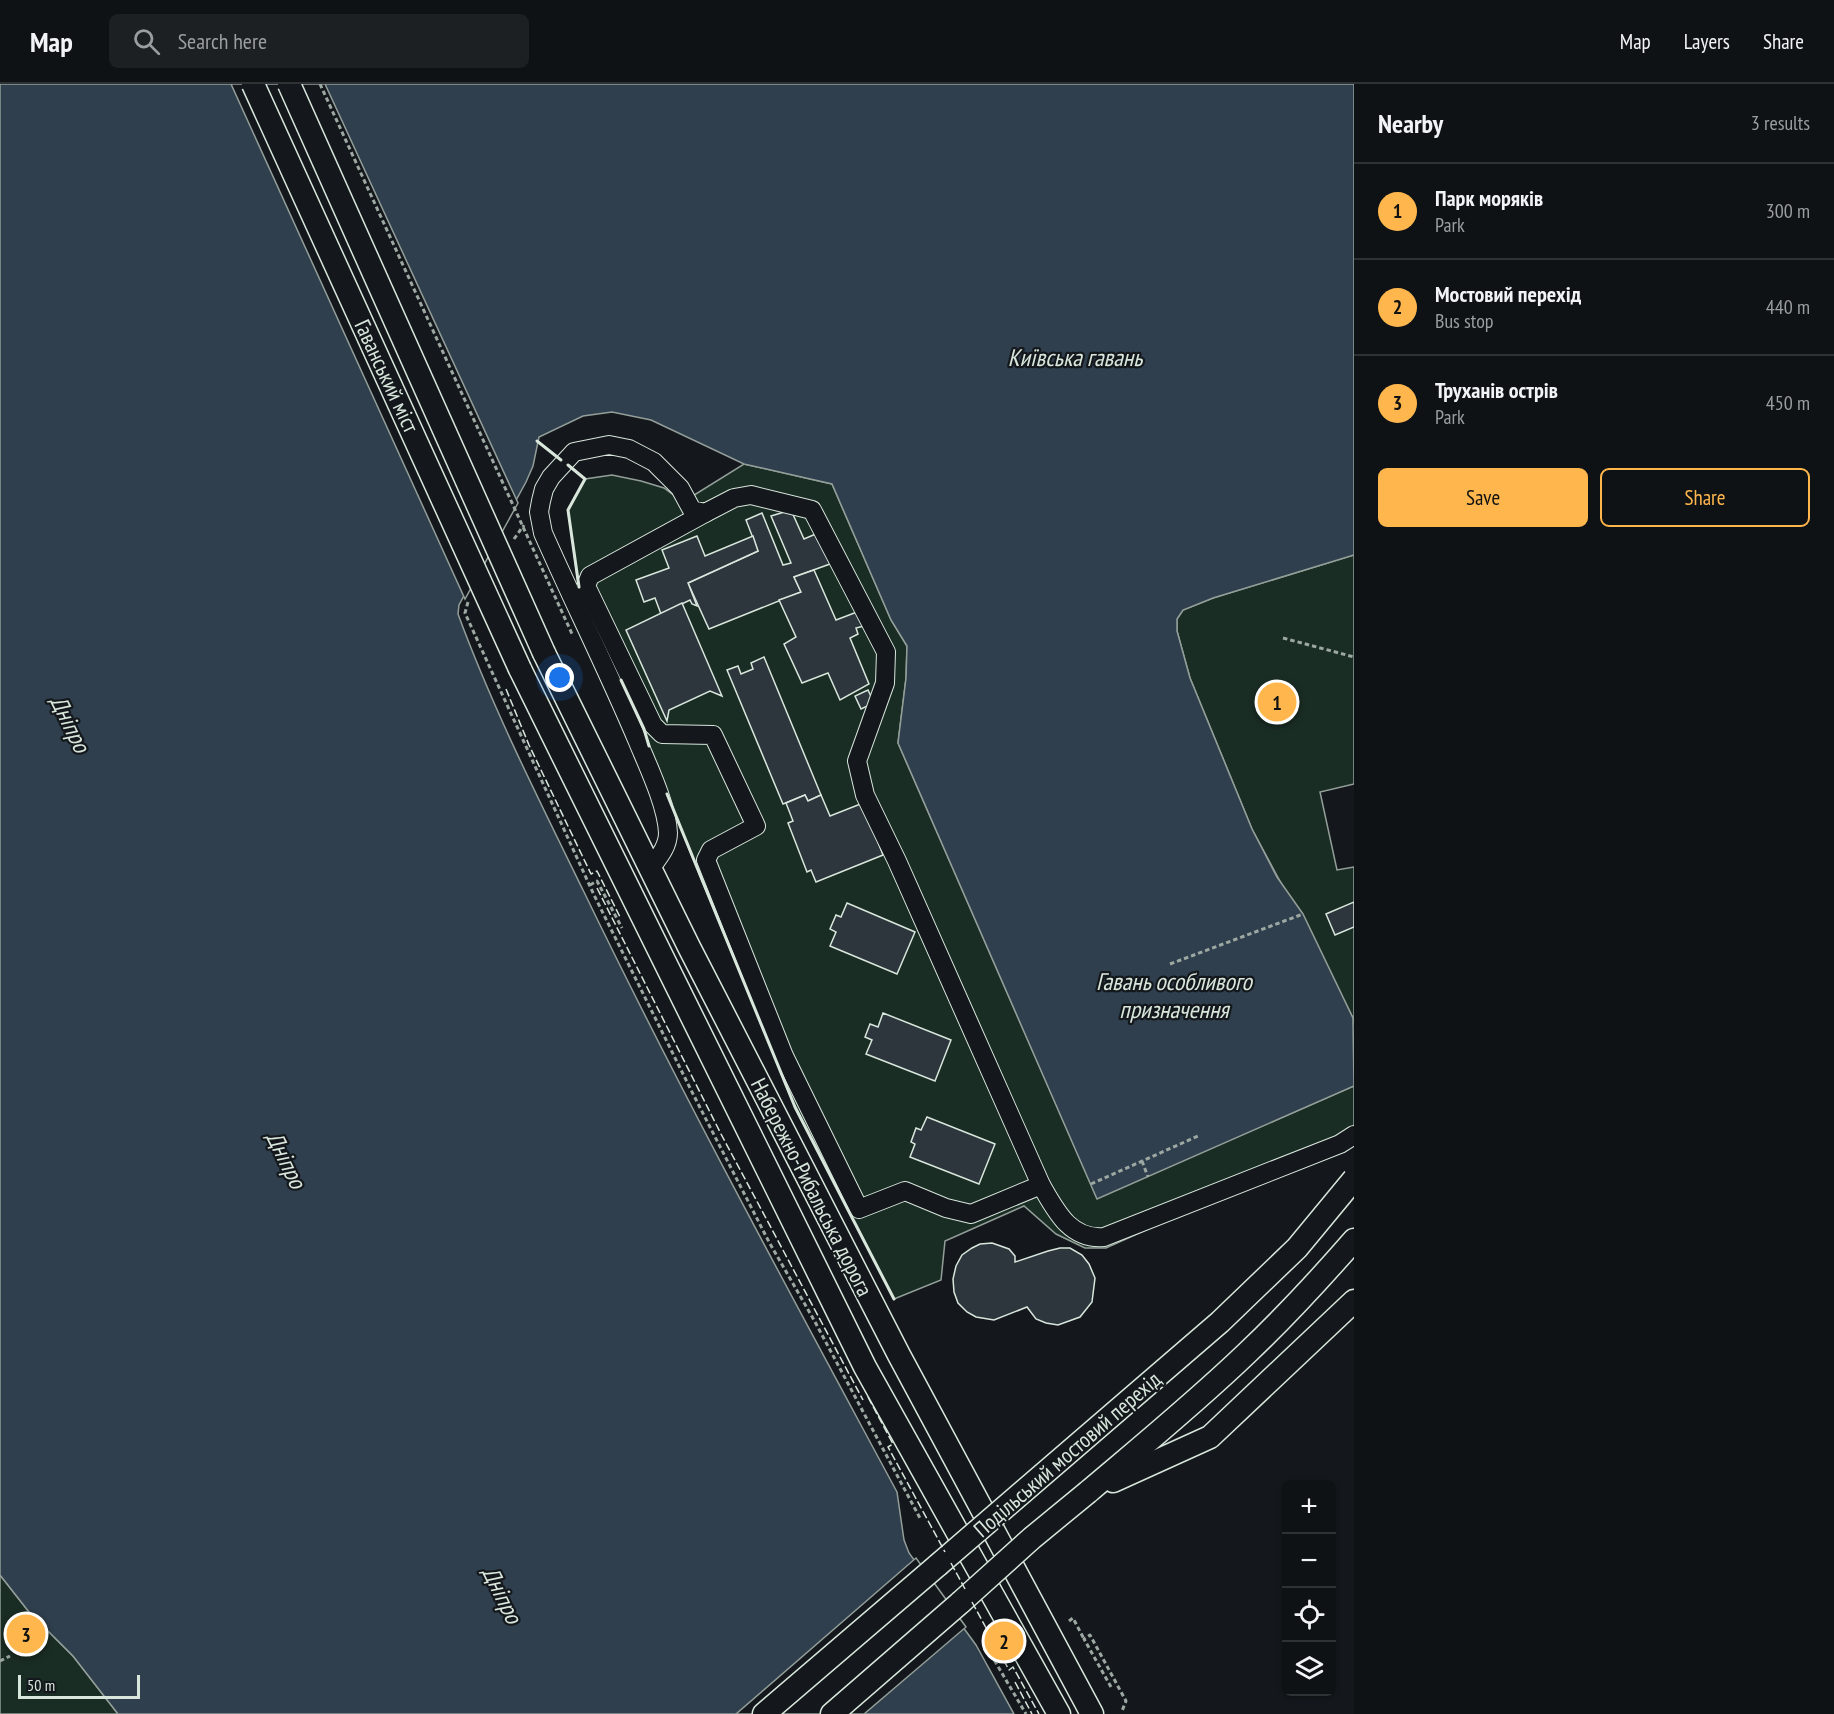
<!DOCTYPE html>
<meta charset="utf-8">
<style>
body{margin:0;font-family:"PT Sans Narrow",sans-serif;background:#1d2022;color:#f1f3f6}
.controls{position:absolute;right:18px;bottom:18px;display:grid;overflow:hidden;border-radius:9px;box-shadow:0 2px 4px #0004}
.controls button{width:54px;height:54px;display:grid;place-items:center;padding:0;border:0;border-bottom:2px solid #2f3234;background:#0f1215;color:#f1f3f6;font:30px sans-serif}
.scale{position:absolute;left:18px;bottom:15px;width:122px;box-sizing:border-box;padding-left:6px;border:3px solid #d8e6dc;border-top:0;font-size:16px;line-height:21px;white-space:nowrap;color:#d8e6dc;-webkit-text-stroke:4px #14181c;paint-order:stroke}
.you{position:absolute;left:560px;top:594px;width:21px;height:21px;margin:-15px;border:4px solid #fff;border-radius:50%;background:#1a73e8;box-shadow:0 0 0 9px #1a73e833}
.badge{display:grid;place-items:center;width:39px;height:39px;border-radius:50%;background:#ffb74d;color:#111;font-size:20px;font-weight:700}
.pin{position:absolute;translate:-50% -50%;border:3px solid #fff;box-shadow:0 2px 6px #0006}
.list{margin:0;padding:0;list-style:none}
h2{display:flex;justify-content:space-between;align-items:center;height:78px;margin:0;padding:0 24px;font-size:26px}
h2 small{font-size:20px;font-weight:400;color:#9b9ea0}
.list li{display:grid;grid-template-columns:39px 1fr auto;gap:18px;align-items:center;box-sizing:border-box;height:96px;padding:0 24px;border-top:2px solid #2f3234}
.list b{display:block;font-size:22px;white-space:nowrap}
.list p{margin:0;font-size:20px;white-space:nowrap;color:#9b9ea0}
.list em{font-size:20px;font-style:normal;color:#9b9ea0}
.actions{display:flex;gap:12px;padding:18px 24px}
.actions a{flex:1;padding:14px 0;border:2px solid #ffb74d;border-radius:9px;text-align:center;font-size:21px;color:#ffb74d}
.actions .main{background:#ffb74d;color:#111}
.icon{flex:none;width:33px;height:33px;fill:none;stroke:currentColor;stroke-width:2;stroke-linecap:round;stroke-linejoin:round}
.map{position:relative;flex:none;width:1354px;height:1630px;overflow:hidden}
header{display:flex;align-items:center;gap:36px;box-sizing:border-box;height:84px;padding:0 30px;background:#0f1215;border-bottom:2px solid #2f3234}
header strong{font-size:28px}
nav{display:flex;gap:33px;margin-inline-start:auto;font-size:21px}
.search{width:420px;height:54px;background:#1d2022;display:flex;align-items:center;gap:15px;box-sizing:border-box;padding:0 21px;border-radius:9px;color:#9b9ea0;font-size:22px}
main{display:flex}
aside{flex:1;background:#0f1215}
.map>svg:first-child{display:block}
</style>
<header>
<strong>Map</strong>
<div class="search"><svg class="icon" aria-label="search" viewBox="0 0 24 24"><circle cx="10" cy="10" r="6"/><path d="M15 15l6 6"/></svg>Search here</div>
<nav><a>Map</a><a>Layers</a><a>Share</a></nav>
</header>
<main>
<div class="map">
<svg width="1354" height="1630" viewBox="0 0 1354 1630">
<rect width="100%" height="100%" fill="#14181c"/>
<g fill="#1a2d24" stroke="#939e99" stroke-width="1.5">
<path d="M 744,380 L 832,400 L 891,536 L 907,562 L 906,594 L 898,659 L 1097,1114 L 1354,1002 L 1354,1053 L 1106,1164 L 1085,1164 L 1056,1150 L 1024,1122 L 945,1157 L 941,1196 L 894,1215 L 795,1023 L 656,685 L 644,645 L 578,499 L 568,427 L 585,395 L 612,391 L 641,397 L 664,404 L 683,418 Z"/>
<path d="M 1354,471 L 1354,700 L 1320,708 L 1337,786 L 1354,783 L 1354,941 L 1353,934 L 1252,745 L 1190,594 L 1177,547 L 1177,535 L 1183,526 L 1213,514 Z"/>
<path d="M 0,1491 L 29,1528 L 73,1572 L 118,1630 L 0,1630 Z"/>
</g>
<path fill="#2f3f4d" stroke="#939e99" stroke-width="1.5" d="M 0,0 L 1354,0 L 1354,471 L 1213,514 L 1183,526 L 1177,535 L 1177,547 L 1190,594 L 1252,745 L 1277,793 L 1303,830 L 1353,934 L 1354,1002 L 1097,1115 L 898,659 L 906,594 L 907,562 L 891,536 L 832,400 L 744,380 L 651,336 L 612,328 L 583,332 L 539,353 L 533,382 L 526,398 L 459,521 L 458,530 C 493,625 539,716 584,808 C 682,1011 790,1209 897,1408 L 904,1456 L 909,1469 L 976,1561 L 1014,1630 L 118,1630 L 73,1572 L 29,1528 L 0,1491 Z"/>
<g fill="#14181c" stroke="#939e99" stroke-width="1.5">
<path d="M 231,0 L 325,0 L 518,419 L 465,515 Z"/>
<path d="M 916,1474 L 966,1543 L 864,1630 L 736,1630 Z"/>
</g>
<g fill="#2c363c" stroke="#d8e6dc" stroke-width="1.5">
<path d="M 791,426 L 804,455 L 818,449 L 830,480 L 794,493 L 801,508 L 709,545 L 688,499 L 758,467 L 746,436 L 762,429 L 783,481 L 791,479 L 771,432 Z"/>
<path d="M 697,452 L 705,472 L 753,452 L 758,467 L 688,499 L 697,522 L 692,520 L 690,516 L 661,530 L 655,514 L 644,518 L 636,496 L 669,484 L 662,466 Z"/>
<path d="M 814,486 L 836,536 L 857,528 L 864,542 L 856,544 L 858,550 L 850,554 L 869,600 L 840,616 L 828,589 L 802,599 L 784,560 L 796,553 L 779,516 L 801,508 L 794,493 Z"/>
<path d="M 682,519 L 722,612 L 710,607 L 669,626 L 667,637 L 626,546 Z"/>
<path d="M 764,573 L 821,711 L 808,717 L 805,711 L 783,720 L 727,586 L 738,582 L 741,590 L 753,585 L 751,579 Z"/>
<path d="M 868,606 L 874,619 L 861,625 L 855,612 Z"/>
<path d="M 805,711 L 808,717 L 821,711 L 830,732 L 863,719 L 883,771 L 816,798 L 811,786 L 807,788 L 788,739 L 793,737 L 786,719 Z"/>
<path d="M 1354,818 L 1354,843 L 1335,851 L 1326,830 Z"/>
<path d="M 847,819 L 915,848 L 897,890 L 830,862 L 836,848 L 830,845 L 836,831 L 841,833 Z"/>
<path d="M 883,929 L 951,956 L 935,997 L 866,970 L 872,956 L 865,953 L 870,940 L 878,943 Z"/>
<path d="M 927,1033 L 995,1060 L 979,1100 L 910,1073 L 915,1060 L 911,1058 L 916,1044 L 921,1046 Z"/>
<path d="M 992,1159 L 1009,1165 L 1015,1172 L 1015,1178 L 1048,1167 L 1060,1164 L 1070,1164 L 1082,1171 L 1089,1180 L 1095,1194 L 1092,1218 L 1080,1233 L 1058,1241 L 1046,1239 L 1036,1235 L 1027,1223 L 994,1236 L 976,1233 L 967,1228 L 958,1219 L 954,1208 L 953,1195 L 956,1182 L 962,1171 L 972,1164 L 980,1160 Z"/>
</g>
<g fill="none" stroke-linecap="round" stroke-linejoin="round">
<defs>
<g id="minor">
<path d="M 705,429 L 590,492 L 586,502 L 653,641 L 662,650 L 713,651 L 756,742 L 711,766 L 706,776 L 784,972 L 859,1125 L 905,1107 L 946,1124 L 971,1130 L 1041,1101"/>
<path d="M 650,785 C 658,774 668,763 668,749 C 667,722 648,682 638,658 C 608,587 574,519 543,449 L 539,428 L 541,417 L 544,405 L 551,393 L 574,368 L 609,361 L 629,365 L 654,378 L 680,404 L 692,426 L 705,429 L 734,414 L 751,411 L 812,426 L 886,568 L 885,599 L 857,677 L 865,711 L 897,777 L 1041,1101 C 1056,1127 1070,1156 1104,1153 L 1340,1060 L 1354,1051"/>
</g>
<g id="major">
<path d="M 544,569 L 689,863 L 899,1271 L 1092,1630"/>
<path d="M 520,585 L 865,1283 L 1059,1630"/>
<path d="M 1113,1397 L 1210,1353 L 1354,1217"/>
<path d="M 1088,1408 C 1141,1363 1196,1318 1247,1269 C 1285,1233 1320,1195 1354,1156"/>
<path d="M 764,1630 L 938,1481"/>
<path d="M 832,1630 L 961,1518"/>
</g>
</defs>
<use href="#minor" stroke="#d8e6dc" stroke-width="20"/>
<use href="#major" stroke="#d8e6dc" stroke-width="25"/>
<g stroke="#9da8a2" stroke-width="3" stroke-dasharray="4.5 3" stroke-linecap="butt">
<path d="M 514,455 L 524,441"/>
<path d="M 468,518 L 465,529 L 470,540 L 594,811 L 691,1006 L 769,1158 L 814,1236 L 921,1436"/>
<path d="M 1283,554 L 1354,573"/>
<path d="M 590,801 L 597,797 L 622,844"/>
<path d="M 1170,880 L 1303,830"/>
<path d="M 1142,1077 L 1148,1093"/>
<path d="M 1091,1100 L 1198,1052"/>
<path d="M 1069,1537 L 1073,1534 L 1084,1555"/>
<path d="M 983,1557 L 1026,1630"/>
<path d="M 0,1577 L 10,1572"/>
<path d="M 1111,1603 L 1084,1555 L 1090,1551 L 1126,1617 L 1122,1627"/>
</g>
<use href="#minor" stroke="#14181c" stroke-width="18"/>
<use href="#major" stroke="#14181c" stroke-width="22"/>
<defs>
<g id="major-bridge">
<path d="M 253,0 L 520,585"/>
<path d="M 289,0 L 544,569"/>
<path d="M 938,1481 L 1220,1238 L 1297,1164 L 1354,1095"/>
<path d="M 961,1518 L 1032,1454 L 1088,1408"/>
</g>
</defs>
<use href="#major-bridge" stroke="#d8e6dc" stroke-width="25" stroke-linecap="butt"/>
<path stroke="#9da8a2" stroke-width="3" stroke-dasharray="4.5 3" stroke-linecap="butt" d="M 320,0 L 573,552"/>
<use href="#major-bridge" stroke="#14181c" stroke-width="22"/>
<g stroke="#d8e6dc" stroke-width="1.5" stroke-dasharray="8 3" stroke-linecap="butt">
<path d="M 506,605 L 529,661 L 591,790 L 597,787 L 620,833"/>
<path d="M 597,804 L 721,1050 L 863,1316"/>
<path d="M 868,1313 L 893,1360 L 888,1363 L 945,1468"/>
<path d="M 951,1479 L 965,1505"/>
<path d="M 972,1518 L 1009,1586 L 1013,1583 L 1039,1630"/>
<path d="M 1015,1598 L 1032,1630"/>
</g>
<g stroke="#d8e6dc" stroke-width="3">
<path d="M 537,357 L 561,376"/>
<path d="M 568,381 L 585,395 L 568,426 L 579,503"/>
<path d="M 621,596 L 644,645 L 649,662"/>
<path d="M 667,710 L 795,1023 L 894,1215"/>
</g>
</g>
<g text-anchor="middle" stroke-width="4.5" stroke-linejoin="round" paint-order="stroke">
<g font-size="22" fill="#d8e6dc" stroke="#14181c">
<text transform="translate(387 292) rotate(65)" y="8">Гаванський міст</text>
<text transform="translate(812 1103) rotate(63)" y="8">Набережно-Рибальська дорога</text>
<text transform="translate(1067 1370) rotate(-41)" y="8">Подільський мостовий перехід</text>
</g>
<g font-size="24" font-style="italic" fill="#d8e6dc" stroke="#14181c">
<text x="1075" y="282">Київська гавань</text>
<text transform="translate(70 640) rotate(64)" y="8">Дніпро</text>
<text x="1174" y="906">Гавань особливого<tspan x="1174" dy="28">призначення</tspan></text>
<text transform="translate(286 1076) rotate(64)" y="8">Дніпро</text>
<text transform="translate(502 1511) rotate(64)" y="8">Дніпро</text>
</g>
</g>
</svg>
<div class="controls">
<button>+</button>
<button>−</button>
<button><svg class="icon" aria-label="locate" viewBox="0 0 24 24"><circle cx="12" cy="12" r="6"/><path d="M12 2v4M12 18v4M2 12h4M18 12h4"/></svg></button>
<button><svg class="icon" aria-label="layers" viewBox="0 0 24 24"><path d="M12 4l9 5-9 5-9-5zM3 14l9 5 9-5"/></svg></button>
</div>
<div class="scale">50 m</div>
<div class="you"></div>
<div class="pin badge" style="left:1277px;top:618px">1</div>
<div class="pin badge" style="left:1004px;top:1557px">2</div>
<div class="pin badge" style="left:26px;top:1550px">3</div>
</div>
<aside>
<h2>Nearby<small>3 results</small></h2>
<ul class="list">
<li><span class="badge">1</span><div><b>Парк моряків</b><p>Park</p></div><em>300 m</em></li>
<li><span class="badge">2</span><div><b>Мостовий перехід</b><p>Bus stop</p></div><em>440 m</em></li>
<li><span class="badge">3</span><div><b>Труханів острів</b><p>Park</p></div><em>450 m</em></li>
</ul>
<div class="actions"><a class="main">Save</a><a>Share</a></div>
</aside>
</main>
